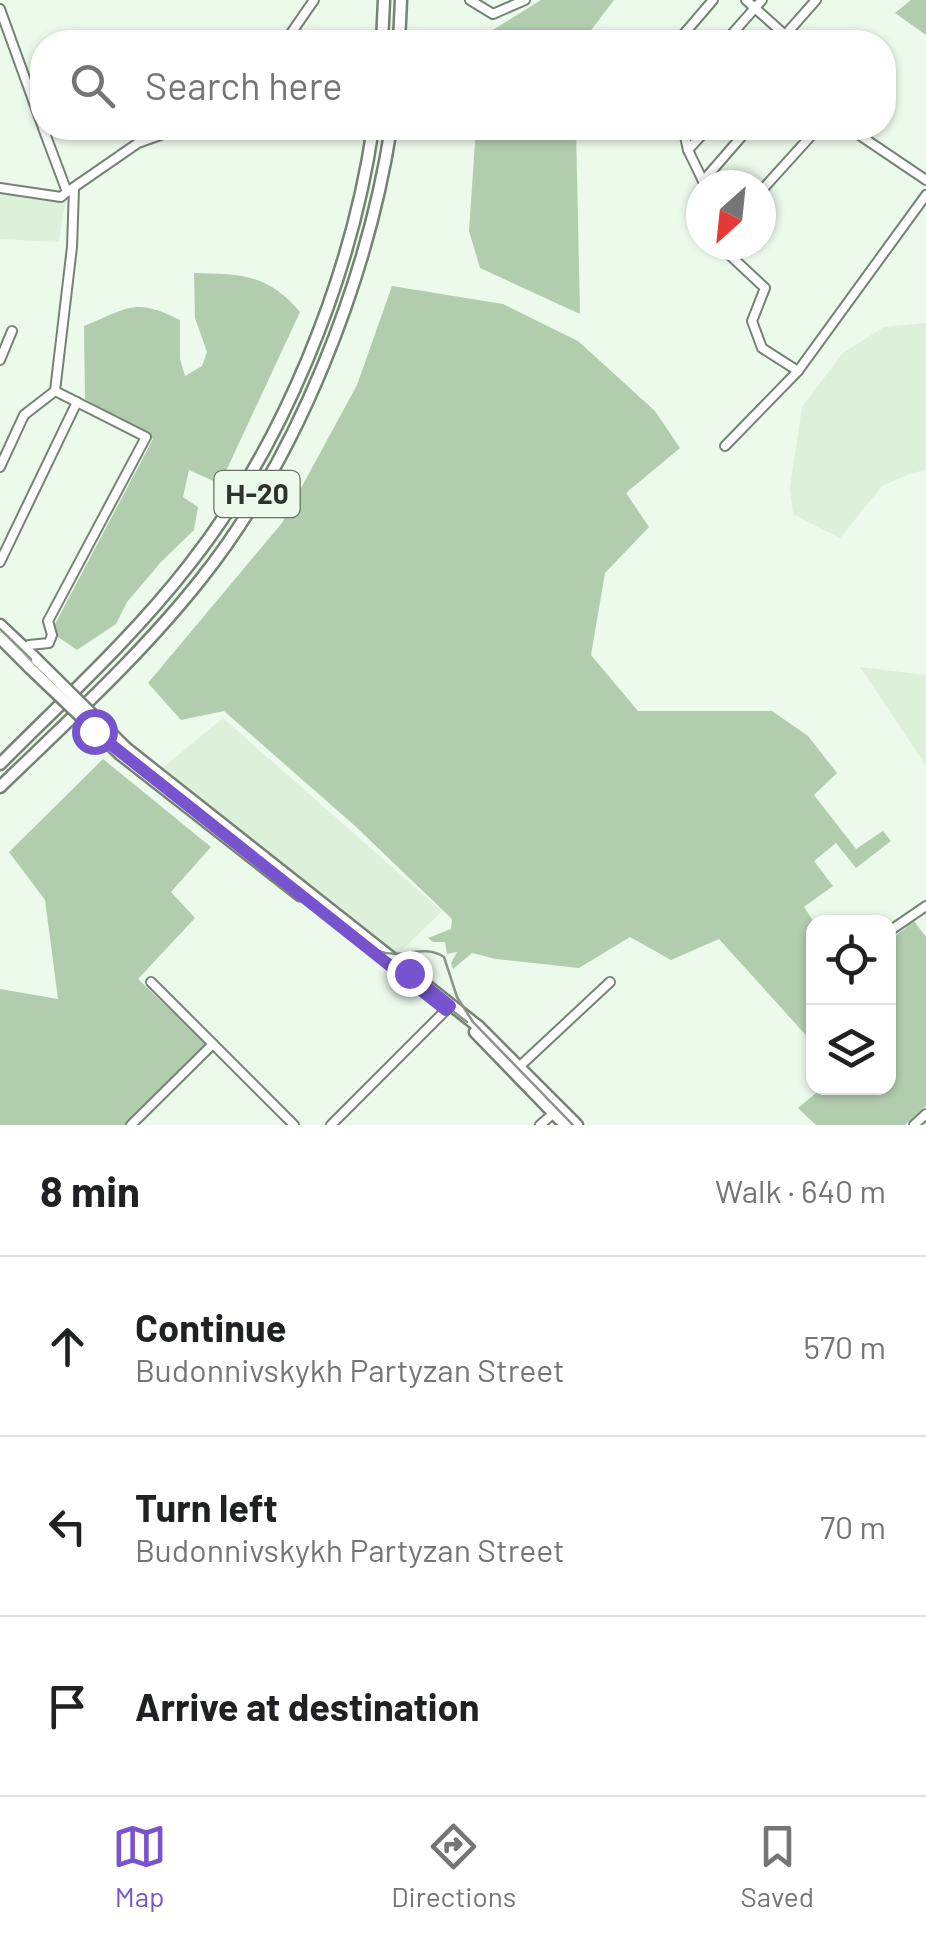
<!DOCTYPE html>
<meta charset="utf-8">
<style>
body{margin:0;font-family:Barlow,sans-serif;background:#f6f6f6;color:#202124}
.controls{position:absolute;right:30px;bottom:30px;display:grid;overflow:hidden;border-radius:20px;box-shadow:0 2px 8px #0004}
.controls button{width:90px;height:90px;display:grid;place-items:center;padding:0;border:0;border-bottom:2px solid #e0e0e0;background:#fff;color:#202124;font:50px sans-serif}
.compass{position:absolute;left:686px;top:170px;width:90px;height:90px;border-radius:50%;background:#fff;box-shadow:0 2px 8px #0004;rotate:207deg}
.stop{position:absolute;width:30px;height:30px;margin:-22px;border:8px solid #7754ce;border-radius:50%;background:#fff}
.stop.end{background:#7754ce;border-color:#fff;box-shadow:0 2px 10px #0008}
.list{margin:0;padding:0;list-style:none}
h2{display:flex;justify-content:space-between;align-items:center;height:130px;margin:0;padding:0 40px;font-size:42px}
h2 small{font-size:32px;font-weight:400;color:#757577}
.list li{display:grid;grid-template-columns:65px 1fr auto;gap:30px;align-items:center;box-sizing:border-box;height:180px;padding:0 40px;border-top:2px solid #e0e0e0}
.list b{display:block;font-size:38px;white-space:nowrap}
.list p{margin:0;font-size:32px;white-space:nowrap;color:#757577}
.list em{font-size:32px;font-style:normal;color:#757577}
.icon{flex:none;width:55px;height:55px;fill:none;stroke:currentColor;stroke-width:2;stroke-linecap:round;stroke-linejoin:round}
.map{position:relative;flex:none;width:926px;height:1125px;overflow:hidden}
.search{position:absolute;background:#fff;box-shadow:0 2px 8px #0004;left:30px;right:30px;top:30px;height:110px;display:flex;align-items:center;gap:25px;box-sizing:border-box;padding:0 35px;border-radius:40px;color:#757577;font-size:38px}
.sheet{height:670px;background:#fff}
nav{display:flex;justify-content:space-around;align-items:center;box-sizing:border-box;height:140px;border-top:2px solid #e0e0e0;background:#fff;font-size:28px;color:#757577}
nav a{display:grid;justify-items:center;gap:5px}
nav .on{color:#7754ce}
.map>svg:first-child{display:block}
</style>
<div class="map">
<svg width="926" height="1125" viewBox="0 0 926 1125">
<rect width="100%" height="100%" fill="#ecfaeb"/>
<g fill="#ddf0da">
<path d="M 0,192 L 65,202 L 59,242 L 0,239 Z"/>
<path d="M 926,323 L 926,470 L 912,473 L 882,486 L 840,538 L 793,514 L 790,488 L 802,407 L 843,353 L 884,327 Z"/>
<path d="M 860,667 L 926,675 L 926,766 Z"/>
<path d="M 223,718 L 442,911 L 397,955 L 159,771 Z"/>
</g>
<g fill="#b1cdae">
<path d="M 541,0 L 614,0 L 582,42 L 483,42 L 483,36 Z"/>
<path d="M 911,0 L 926,0 L 926,35 L 895,13 Z"/>
<path d="M 476,128 L 576,128 L 580,314 L 480,268 L 469,231 Z"/>
<path d="M 194,273 C 241,274 268,274 300,312 L 220,484 L 189,470 L 183,497 L 198,507 L 194,530 L 161,562 L 127,602 L 116,624 L 77,650 L 52,633 L 55,624 L 153,439 L 85,399 L 84,326 C 129,308 134,297 180,320 L 180,359 L 185,376 L 202,366 L 207,352 L 195,318 Z"/>
<path d="M 392,286 L 503,304 L 578,341 L 655,411 L 680,448 L 626,493 L 649,527 L 605,573 L 591,655 L 638,711 L 772,711 L 808,736 L 837,773 L 814,795 L 856,849 L 883,831 L 891,841 L 856,868 L 836,843 L 814,861 L 833,886 L 804,907 L 814,922 L 813,1043 L 719,939 L 671,960 L 630,937 L 579,968 L 496,959 L 472,953 L 453,969 L 451,963 L 457,952 L 447,954 L 445,942 L 433,942 L 428,938 L 451,929 L 452,919 L 354,825 L 224,711 L 181,720 L 148,683 L 282,523 L 357,385 Z"/>
<path d="M 103,759 L 211,847 L 171,892 L 195,918 L 138,979 L 207,1045 L 125,1125 L 0,1125 L 0,989 L 58,999 L 45,900 L 9,852 Z"/>
<path d="M 914,921 L 926,937 L 926,1106 L 905,1125 L 816,1125 L 798,1108 L 822,1088 L 888,1088 L 889,941 Z"/>
</g>
<g fill="none" stroke-linecap="round" stroke-linejoin="round">
<defs>
<g id="minor">
<path d="M 470,0 L 493,14 L 525,0"/>
<path d="M 746,0 L 785,35 L 786,42"/>
<path d="M 0,9 L 42,125"/>
<path d="M 285,42 L 314,0"/>
<path d="M 677,42 L 713,0"/>
<path d="M 725,42 L 762,0"/>
<path d="M 779,42 L 816,0"/>
<path d="M 43,128 L 67,192 L 138,143 L 180,128"/>
<path d="M 683,128 L 688,150 L 703,181"/>
<path d="M 849,128 L 926,180"/>
<path d="M 688,150 L 708,128"/>
<path d="M 703,181 L 749,128"/>
<path d="M 0,188 L 61,197 L 67,192"/>
<path d="M 761,191 L 818,128"/>
<path d="M 701,209 L 698,221 L 701,225"/>
<path d="M 719,245 L 765,288 L 752,321 L 762,348 L 798,371"/>
<path d="M 0,360 L 12,331"/>
<path d="M 725,446 L 798,371 L 926,195"/>
<path d="M 0,467 L 24,415 L 55,391"/>
<path d="M 0,562 L 77,402"/>
<path d="M 24,650 L 29,645 L 49,643 L 52,635 L 48,621 L 146,437 L 55,391 L 72,247 L 74,189"/>
<path d="M 888,932 L 926,906"/>
<path d="M 151,982 L 294,1125"/>
<path d="M 520,1066 L 610,982"/>
<path d="M 131,1125 L 213,1044"/>
<path d="M 331,1125 L 450,1006"/>
<path d="M 540,1125 L 556,1111"/>
<path d="M 914,1125 L 926,1114"/>
</g>
<g id="major">
<path d="M 382,42 L 384,0"/>
<path d="M 399,42 L 401,0"/>
<path d="M 0,625 L 37,660"/>
<path d="M 0,638 L 30,668"/>
<path d="M 127,749 L 479,1027 L 577,1125"/>
<path d="M 120,754 L 300,895"/>
<path d="M 0,764 C 65,699 133,637 189,565 C 283,446 351,278 373,128"/>
<path d="M 0,787 C 69,720 141,655 201,579 C 298,457 367,281 391,128"/>
<path d="M 475,1032 L 565,1125"/>
</g>
</defs>
<use href="#minor" stroke="#768275" stroke-width="12"/>
<use href="#major" stroke="#768275" stroke-width="15"/>
<use href="#minor" stroke="#fff" stroke-width="8"/>
<use href="#major" stroke="#fff" stroke-width="10"/>
<g stroke="#8a9489" stroke-width="2.5">
<path d="M 0,629 L 124,750 L 378,951 C 402,960 422,943 444,957 L 457,997 L 473,1022 L 573,1125"/>
<path d="M 380,955 L 467,1022"/>
</g>
<defs>
<g id="major-bridge">
<path d="M 37,660 L 127,749"/>
<path d="M 30,668 L 120,754"/>
</g>
</defs>
<use href="#major-bridge" stroke="#768275" stroke-width="15" stroke-linecap="butt"/>
<use href="#major-bridge" stroke="#fff" stroke-width="10"/>
</g>
<g fill="none" stroke-linecap="round" stroke-linejoin="round">
<path stroke="#7754ce" stroke-width="12" d="M 94,731 L 446,1010 L 450,1006 L 409,973"/>
</g>
<g text-anchor="middle" stroke-width="8" stroke-linejoin="round" paint-order="stroke">
<rect fill="#ecfaeb" stroke="#676f66" stroke-width="2.5" x="214.5" y="471" width="85" height="46" rx="8"/>
<g font-size="28" font-weight="bold" fill="#2e332d">
<text x="257" y="504">Н-20</text>
</g>
</g>
</svg>
<div class="controls">
<button><svg class="icon" aria-label="locate" viewBox="0 0 24 24"><circle cx="12" cy="12" r="6"/><path d="M12 2v4M12 18v4M2 12h4M18 12h4"/></svg></button>
<button><svg class="icon" aria-label="layers" viewBox="0 0 24 24"><path d="M12 4l9 5-9 5-9-5zM3 14l9 5 9-5"/></svg></button>
</div>
<svg class="compass" viewBox="-18 -18 36 36"><path d="M0-13l5 13h-10z" fill="#e53935"/><path d="M0 13l5-13h-10z" fill="#757577"/></svg>
<div class="stop" style="left:94px;top:731px"></div>
<div class="stop end" style="left:409px;top:973px"></div>
<div class="search"><svg class="icon" aria-label="search" viewBox="0 0 24 24"><circle cx="10" cy="10" r="6"/><path d="M15 15l6 6"/></svg>Search here</div>
</div>
<section class="sheet">
<h2>8 min<small>Walk · 640 m</small></h2>
<ul class="list">
<li><svg class="icon" aria-label="ahead" viewBox="0 0 24 24"><path d="M12 20V5M6 11l6-6 6 6"/></svg><div><b>Continue</b><p>Budonnivskykh Partyzan Street</p></div><em>570 m</em></li>
<li><svg class="icon" aria-label="left" viewBox="0 0 24 24"><path d="M17 20v-9H6M10 6l-5 5 5 5"/></svg><div><b>Turn left</b><p>Budonnivskykh Partyzan Street</p></div><em>70 m</em></li>
<li><svg class="icon" aria-label="arrive" viewBox="0 0 24 24"><path d="M6 21V4h12l-3 4 3 4H6"/></svg><div><b>Arrive at destination</b></div></li>
</ul>
</section>
<nav>
<a class="on"><svg class="icon" aria-label="map" viewBox="0 0 24 24"><path d="M3 6l6-2 6 2 6-2v14l-6 2-6-2-6 2zM9 4v14M15 6v14"/></svg>Map</a>
<a><svg class="icon" aria-label="directions" viewBox="0 0 24 24"><path d="M12 3l9 9-9 9-9-9zM9 14v-3h6M13 9l2 2-2 2"/></svg>Directions</a>
<a><svg class="icon" aria-label="saved" viewBox="0 0 24 24"><path d="M7 4h10v16l-5-4-5 4z"/></svg>Saved</a>
</nav>
